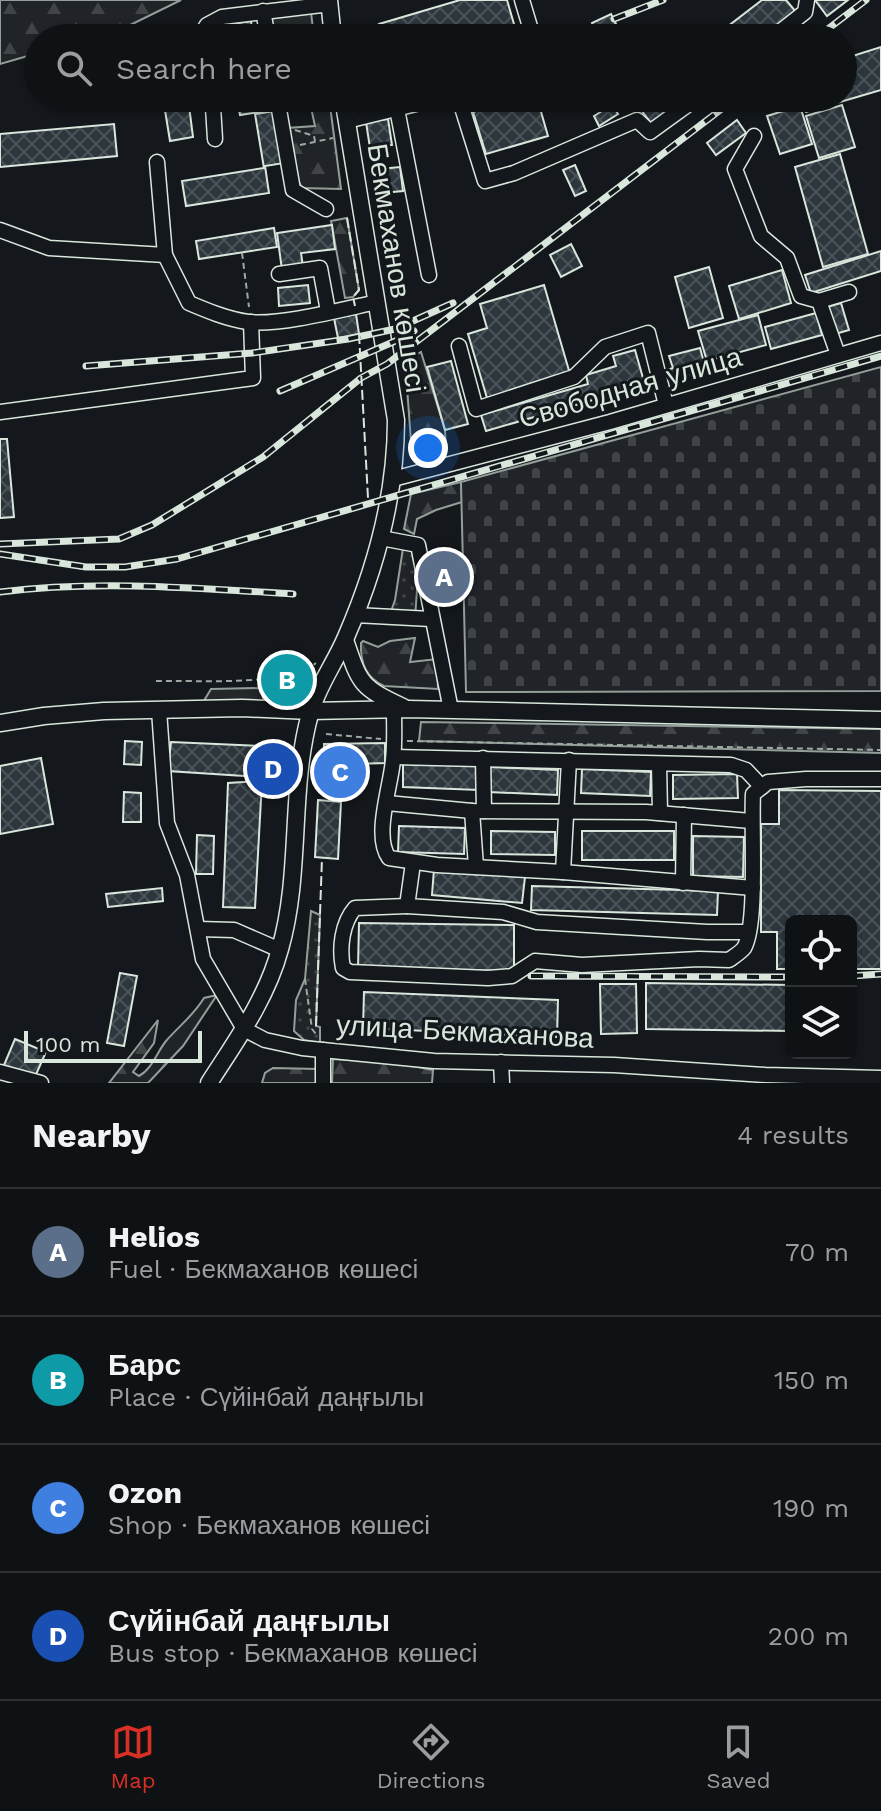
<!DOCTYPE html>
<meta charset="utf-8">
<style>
body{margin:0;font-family:"Work Sans",sans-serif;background:#1d2022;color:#f1f3f6}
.controls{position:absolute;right:24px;bottom:24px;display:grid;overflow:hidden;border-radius:12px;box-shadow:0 2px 6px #0004}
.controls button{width:72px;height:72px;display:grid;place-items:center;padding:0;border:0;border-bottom:2px solid #2f3234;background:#0f1215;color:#f1f3f6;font:40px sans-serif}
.scale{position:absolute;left:24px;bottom:20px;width:178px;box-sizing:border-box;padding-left:8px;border:4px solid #d8e6dc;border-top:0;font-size:22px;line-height:28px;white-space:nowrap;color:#d8e6dc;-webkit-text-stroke:6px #14181c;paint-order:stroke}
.you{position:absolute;left:428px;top:448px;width:28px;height:28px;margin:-20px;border:6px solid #fff;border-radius:50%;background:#1a73e8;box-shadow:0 0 0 12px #1a73e833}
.badge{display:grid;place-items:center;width:52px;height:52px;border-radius:50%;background:#d93025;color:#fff;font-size:26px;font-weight:700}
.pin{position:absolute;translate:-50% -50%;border:4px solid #fff;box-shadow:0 2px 8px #0006}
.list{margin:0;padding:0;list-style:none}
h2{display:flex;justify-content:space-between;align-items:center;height:104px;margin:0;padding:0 32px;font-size:34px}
h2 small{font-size:26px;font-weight:400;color:#9b9ea0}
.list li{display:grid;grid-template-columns:52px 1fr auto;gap:24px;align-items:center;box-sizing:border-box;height:128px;padding:0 32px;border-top:2px solid #2f3234}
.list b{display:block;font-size:30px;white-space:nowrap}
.list p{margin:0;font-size:26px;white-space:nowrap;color:#9b9ea0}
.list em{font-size:26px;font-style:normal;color:#9b9ea0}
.icon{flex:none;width:44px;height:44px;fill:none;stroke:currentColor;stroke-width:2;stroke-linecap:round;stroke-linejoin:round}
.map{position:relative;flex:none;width:881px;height:1083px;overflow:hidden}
.search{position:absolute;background:#0f1215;box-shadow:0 2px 6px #0004;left:24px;right:24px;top:24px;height:88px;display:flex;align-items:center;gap:20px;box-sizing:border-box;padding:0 28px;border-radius:44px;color:#9b9ea0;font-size:30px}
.sheet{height:616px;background:#0f1215}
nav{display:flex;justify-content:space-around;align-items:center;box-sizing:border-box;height:112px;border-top:2px solid #2f3234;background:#0f1215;font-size:22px;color:#9b9ea0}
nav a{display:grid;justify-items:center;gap:4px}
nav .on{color:#d93025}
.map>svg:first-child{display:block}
</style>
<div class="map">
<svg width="881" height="1083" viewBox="0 0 881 1083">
<defs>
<pattern id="green-dots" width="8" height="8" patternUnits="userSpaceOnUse" patternTransform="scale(2)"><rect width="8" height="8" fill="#202428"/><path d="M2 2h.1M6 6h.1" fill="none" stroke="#404447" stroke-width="1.8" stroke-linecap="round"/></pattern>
<pattern id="forest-firs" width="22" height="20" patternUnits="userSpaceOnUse" patternTransform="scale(2)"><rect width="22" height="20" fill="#202428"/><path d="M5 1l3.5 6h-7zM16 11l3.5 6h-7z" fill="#404447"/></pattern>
<pattern id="cemetery-stones" width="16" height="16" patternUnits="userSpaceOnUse" patternTransform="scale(2)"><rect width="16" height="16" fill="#202428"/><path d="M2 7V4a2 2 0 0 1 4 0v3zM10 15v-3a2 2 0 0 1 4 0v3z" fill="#404447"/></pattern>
<pattern id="building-cross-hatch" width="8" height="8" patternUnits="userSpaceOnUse" patternTransform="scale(2)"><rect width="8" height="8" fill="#2c363c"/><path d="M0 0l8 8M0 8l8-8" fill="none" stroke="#4a5358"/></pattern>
</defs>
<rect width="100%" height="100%" fill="#14181c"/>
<g fill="url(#green-dots)" stroke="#939e99" stroke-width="2">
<path d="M 404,542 L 414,544 L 417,590 L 415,618 L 389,617 L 395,600 Z"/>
<path d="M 311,911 L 320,915 L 316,1026 L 320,1027 L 320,1043 L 304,1040 L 294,1031 L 296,1000 L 305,979 Z"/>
</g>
<g fill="url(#forest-firs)" stroke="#939e99" stroke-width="2">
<path d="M 0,0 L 181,0 L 118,31 L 94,38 L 38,38 L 38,53 L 0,64 Z"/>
<path d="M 309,98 L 329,98 L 341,189 L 302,188 L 295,174 L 287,128 L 315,126 Z"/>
<path d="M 347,218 L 359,290 L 353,297 L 345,298 L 331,221 Z"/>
<path d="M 421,352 L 445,430 L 446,449 L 439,458 L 423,457 L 411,441 L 405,361 Z"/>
<path d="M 461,482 L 462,502 L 436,510 L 417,519 L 414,534 L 404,529 L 411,494 Z"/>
<path d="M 415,638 L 410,662 L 437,659 L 438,689 L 384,686 C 366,678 360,661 361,643 L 363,641 L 378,647 L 390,641 Z"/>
<path d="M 421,722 L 881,729 L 881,753 L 419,741 Z"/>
<path d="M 217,995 L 183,1046 L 148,1083 L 109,1083 L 158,1020 L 154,1043 L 133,1072 L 139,1076 C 152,1069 157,1052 166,1041 C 179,1026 193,1016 204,998 Z"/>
<path d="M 333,1059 L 392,1062 L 433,1070 L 432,1083 L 332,1083 Z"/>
<path d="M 273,1068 L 318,1069 L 317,1083 L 262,1083 L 265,1073 Z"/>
</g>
<path fill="url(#cemetery-stones)" stroke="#939e99" stroke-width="2" d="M 881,367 L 881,691 L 466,692 L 461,482 Z"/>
<g fill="#24282b" stroke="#939e99" stroke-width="2">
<path d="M 263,11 L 311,12 L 314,38 L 268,38 Z"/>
<path d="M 261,688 L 265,708 L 199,709 L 211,689 Z"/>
</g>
<g fill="url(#building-cross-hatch)" stroke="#d8e6dc" stroke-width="2">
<path d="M 460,0 L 507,0 L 518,38 L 383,38 L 379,24 Z"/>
<path d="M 762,0 L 786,0 L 797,13 L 765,38 L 736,38 L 727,27 Z"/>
<path d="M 815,0 L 848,0 L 827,16 Z"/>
<path d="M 611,14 L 616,24 L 596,32 L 592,23 Z"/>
<path d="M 251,21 L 253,38 L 228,38 L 226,25 Z"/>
<path d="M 881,47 L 881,90 L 806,112 L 802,98 L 843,98 L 843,59 Z"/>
<path d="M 163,98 L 188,98 L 193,137 L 170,141 Z"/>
<path d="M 237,98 L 263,98 L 265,111 L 240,115 Z"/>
<path d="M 521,98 L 537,98 L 548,136 L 486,154 L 473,112 Z"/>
<path d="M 641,98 L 691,98 L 654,127 L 635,102 Z"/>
<path d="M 612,105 L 618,114 L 599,126 L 594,116 Z"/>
<path d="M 842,105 L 855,147 L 819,158 L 806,116 Z"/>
<path d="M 800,106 L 812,144 L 780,154 L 767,116 Z"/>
<path d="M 275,111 L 284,163 L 265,166 L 269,193 L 186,206 L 182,181 L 264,168 L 255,114 Z"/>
<path d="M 388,119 L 392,145 L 370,148 L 366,122 Z"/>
<path d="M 737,120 L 746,133 L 716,155 L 707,143 Z"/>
<path d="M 114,124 L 117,156 L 0,167 L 0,134 Z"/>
<path d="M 840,154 L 868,254 L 823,267 L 795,167 Z"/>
<path d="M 575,165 L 586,191 L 575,196 L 563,170 Z"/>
<path d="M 400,167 L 403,191 L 382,193 L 380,169 Z"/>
<path d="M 332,225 L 335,249 L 301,253 L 303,267 L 282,270 L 277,233 Z"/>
<path d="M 274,228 L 277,247 L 199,259 L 196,241 Z"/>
<path d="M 571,244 L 582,266 L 561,277 L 550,255 Z"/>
<path d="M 881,251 L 881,271 L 811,293 L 805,275 Z"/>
<path d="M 709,267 L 723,318 L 689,328 L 675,277 Z"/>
<path d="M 782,270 L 791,303 L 739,319 L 729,286 Z"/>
<path d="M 308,285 L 310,303 L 279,306 L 278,288 Z"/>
<path d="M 544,285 L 570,374 L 487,398 L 468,334 L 487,328 L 480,304 Z"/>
<path d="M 841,303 L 849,330 L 835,334 L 827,307 Z"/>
<path d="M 816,313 L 822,335 L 771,349 L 765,327 Z"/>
<path d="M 356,314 L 359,334 L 338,338 L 334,318 Z"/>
<path d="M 758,315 L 766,345 L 707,361 L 698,331 Z"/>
<path d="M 700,348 L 706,370 L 666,380 L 664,371 L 673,368 L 669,356 Z"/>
<path d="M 635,350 L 645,385 L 486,431 L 481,415 L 588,384 L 586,375 L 616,366 L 613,356 Z"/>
<path d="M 451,361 L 468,424 L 445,430 L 427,367 Z"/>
<path d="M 0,439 L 7,439 L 14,517 L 0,518 Z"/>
<path d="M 125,741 L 142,742 L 141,765 L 124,764 Z"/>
<path d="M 171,742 L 263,746 L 261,777 L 168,771 Z"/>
<path d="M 385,743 L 385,763 L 355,764 L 355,783 L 325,784 L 324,744 Z"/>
<path d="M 41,758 L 53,824 L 0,834 L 0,766 Z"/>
<path d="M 403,762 L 480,765 L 479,790 L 403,787 Z"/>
<path d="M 490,767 L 558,770 L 557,795 L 489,792 Z"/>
<path d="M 582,769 L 651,772 L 650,796 L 581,793 Z"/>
<path d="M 737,774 L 738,798 L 673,799 L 673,775 Z"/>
<path d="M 262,781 L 255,908 L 223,907 L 228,783 Z"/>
<path d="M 779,790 L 881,791 L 881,969 L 851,969 L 851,921 L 791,921 L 791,969 L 777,969 L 777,932 L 761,932 L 761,824 L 779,824 Z"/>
<path d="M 124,792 L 141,793 L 141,822 L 123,822 Z"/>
<path d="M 318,800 L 341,802 L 338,859 L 315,857 Z"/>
<path d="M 399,826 L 465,828 L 464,854 L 398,852 Z"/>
<path d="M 491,831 L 555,832 L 555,855 L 491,854 Z"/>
<rect x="582" y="831" width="92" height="29"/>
<path d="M 197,835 L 214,836 L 213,874 L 196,874 Z"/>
<path d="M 693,836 L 744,837 L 743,877 L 693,876 Z"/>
<path d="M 434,869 L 525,877 L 522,903 L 432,895 Z"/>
<path d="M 532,886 L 718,891 L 717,915 L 531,910 Z"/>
<path d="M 162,888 L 163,901 L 108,907 L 106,894 Z"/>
<path d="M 359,923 L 514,925 L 514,971 L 358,968 Z"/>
<path d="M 120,973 L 137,976 L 124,1046 L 107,1043 Z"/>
<path d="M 646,983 L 791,985 L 791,1031 L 646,1029 Z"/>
<path d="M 600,984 L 636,984 L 637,1033 L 601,1034 Z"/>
<path d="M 364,992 L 558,1000 L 557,1037 L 363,1028 Z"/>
<path d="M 15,1039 L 46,1052 L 34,1079 L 4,1065 Z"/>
</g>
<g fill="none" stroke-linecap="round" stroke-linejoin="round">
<defs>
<g id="minor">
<path d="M 522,0 L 531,30"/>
<path d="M 263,11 L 268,38"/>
<path d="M 199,38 L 207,25 L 222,17 L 330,4"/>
<path d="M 772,38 L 805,12 L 807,0"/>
<path d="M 210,98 L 213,107 L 215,139"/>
<path d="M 277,98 L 293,190 L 326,209"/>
<path d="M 459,98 L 485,181 L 514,173 L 637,120 L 650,132 L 697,98"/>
<path d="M 397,109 L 429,275"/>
<path d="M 347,121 L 440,98"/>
<path d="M 754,136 L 735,169 L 761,236 L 787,258 L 801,296 L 819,301 L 838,355"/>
<path d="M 157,162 L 165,255 L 189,303 C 208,311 227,319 248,322 C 279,326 344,309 377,302"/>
<path d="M 0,230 L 49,248 L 165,255"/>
<path d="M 279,274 L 320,268 L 328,311"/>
<path d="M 819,301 L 849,292"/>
<path d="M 459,346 L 476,409 L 574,377 L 605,347 L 648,333 L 666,405"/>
<path d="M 0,412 L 253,378 L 251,322"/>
<path d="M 393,479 L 610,422 L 881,343"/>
<path d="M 381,538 L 418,545 L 451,710"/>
<path d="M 355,615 L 431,619"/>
<path d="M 394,709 C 394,726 395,743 393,760 C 391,786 373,836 389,858 L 437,865 L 563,872 L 753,888"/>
<path d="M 159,710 L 167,823 L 187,875 L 203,959 L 244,1029 L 265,1040 L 302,1048 L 434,1061 L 614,1065 L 765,1075 L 881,1078"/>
<path d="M 394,757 L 731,765 L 746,770 L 762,787"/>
<path d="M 483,758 L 484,811"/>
<path d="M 659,764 L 660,813"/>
<path d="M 387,803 L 472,811 L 646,812 L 751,821"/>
<path d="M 472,811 L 476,867"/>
<path d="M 413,863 L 407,906 L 503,912 L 537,922 L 707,932 L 748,932"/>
<path d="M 563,872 L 569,760"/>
<path d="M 683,883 L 684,815"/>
<path d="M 407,906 L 355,908 C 342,923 339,948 343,968 L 350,972 L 488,978 L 512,976 L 535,961 L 582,965 L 699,959 L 729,960 C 733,957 741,952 744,948 C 758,925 751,826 753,794 L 768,782 L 806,779 L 881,779"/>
<path d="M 198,929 L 234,930 L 280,950"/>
<path d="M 323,1050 L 323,1083"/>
<path d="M 501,1062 L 502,1083"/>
<path d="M 0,1072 L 41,1083"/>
</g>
<g id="major">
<path d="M 329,0 L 333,38"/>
<path d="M 345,640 C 360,684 360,687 403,707"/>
<path d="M 0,723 L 44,716 L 104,711 L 242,708 L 310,711 L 408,709 L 881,720"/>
<path d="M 209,1083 C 236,1041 267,998 280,949 C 302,873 289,790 310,714 C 317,687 335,663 346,637 C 376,568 396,496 396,420 L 343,98"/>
</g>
</defs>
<use href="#minor" stroke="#d8e6dc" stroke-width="17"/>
<use href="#major" stroke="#d8e6dc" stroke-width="19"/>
<g stroke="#9da8a2" stroke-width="2" stroke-dasharray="6 4" stroke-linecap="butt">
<path d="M 295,130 L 314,136 L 315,141"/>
<path d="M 300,145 L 333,138"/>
<path d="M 242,253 L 249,307"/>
<path d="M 156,681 C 197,680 286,687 316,663"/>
<path d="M 326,734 L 381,739"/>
<path d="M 407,741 L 881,750"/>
<path d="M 305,979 L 312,1029 L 316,1034"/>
</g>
<use href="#minor" stroke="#14181c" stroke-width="14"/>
<use href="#major" stroke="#14181c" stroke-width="16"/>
<defs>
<g id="rail">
<path d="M 614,19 L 663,0"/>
<path d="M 816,38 L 866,0"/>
<path d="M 86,366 L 252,353 L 348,339 L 395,329 L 453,303"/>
<path d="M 280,391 L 400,339 L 414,331"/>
<path d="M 0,544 L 119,539 L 152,525 L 263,457 L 361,378 L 387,364 L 736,98"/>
<path d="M 0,554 L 86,567 L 125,567 L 177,559 L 881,356"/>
<path d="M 0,592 C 97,580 195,588 293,594"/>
<path d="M 531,976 L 791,977"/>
<path d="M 851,976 L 881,974"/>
</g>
</defs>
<use href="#rail" stroke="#d8e6dc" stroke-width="7"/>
<use href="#rail" stroke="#14181c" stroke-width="4" stroke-dasharray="12" stroke-linecap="butt"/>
<g stroke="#d8e6dc" stroke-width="2" stroke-dasharray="10 4" stroke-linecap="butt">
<path d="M 347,218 L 359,290 L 353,297 L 355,306"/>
<path d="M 359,334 L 368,498"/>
<path d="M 316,1026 L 322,858"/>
</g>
</g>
<g text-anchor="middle" stroke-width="6" stroke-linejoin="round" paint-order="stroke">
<g font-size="28" fill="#d8e6dc" stroke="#14181c">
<text transform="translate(397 268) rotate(81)" y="10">Бекмаханов көшесі</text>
<text transform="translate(630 387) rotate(-16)" y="10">Свободная улица</text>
<text transform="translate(465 1031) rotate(3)" y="10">улица Бекмаханова</text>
</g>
</g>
</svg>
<div class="controls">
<button><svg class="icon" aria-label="locate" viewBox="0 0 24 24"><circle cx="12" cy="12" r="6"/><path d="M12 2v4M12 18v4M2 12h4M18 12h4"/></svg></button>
<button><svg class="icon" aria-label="layers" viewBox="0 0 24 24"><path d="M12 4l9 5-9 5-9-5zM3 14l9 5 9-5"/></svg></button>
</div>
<div class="scale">100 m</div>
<div class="you"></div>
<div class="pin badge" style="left:444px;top:577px;background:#5c6f8a">A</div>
<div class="pin badge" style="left:287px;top:680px;background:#0f9aa8">B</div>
<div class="pin badge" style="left:340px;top:772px;background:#3f7fe0">C</div>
<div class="pin badge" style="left:273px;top:769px;background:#1a4fb4">D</div>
<div class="search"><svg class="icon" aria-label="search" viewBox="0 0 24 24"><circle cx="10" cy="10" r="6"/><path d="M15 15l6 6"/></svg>Search here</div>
</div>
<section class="sheet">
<h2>Nearby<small>4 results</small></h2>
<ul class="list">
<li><span class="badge" style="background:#5c6f8a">A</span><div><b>Helios</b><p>Fuel · Бекмаханов көшесі</p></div><em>70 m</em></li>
<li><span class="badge" style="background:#0f9aa8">B</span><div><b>Барс</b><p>Place · Сүйінбай даңғылы</p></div><em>150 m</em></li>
<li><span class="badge" style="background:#3f7fe0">C</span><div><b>Ozon</b><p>Shop · Бекмаханов көшесі</p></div><em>190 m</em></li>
<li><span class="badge" style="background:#1a4fb4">D</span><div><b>Сүйінбай даңғылы</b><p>Bus stop · Бекмаханов көшесі</p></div><em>200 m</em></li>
</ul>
</section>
<nav>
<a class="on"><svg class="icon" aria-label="map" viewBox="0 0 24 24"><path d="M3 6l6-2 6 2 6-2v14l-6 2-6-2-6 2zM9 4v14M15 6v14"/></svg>Map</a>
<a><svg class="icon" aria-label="directions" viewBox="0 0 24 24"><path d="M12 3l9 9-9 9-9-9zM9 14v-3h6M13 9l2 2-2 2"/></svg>Directions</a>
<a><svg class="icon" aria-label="saved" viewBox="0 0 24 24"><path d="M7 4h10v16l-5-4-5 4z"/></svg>Saved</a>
</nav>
